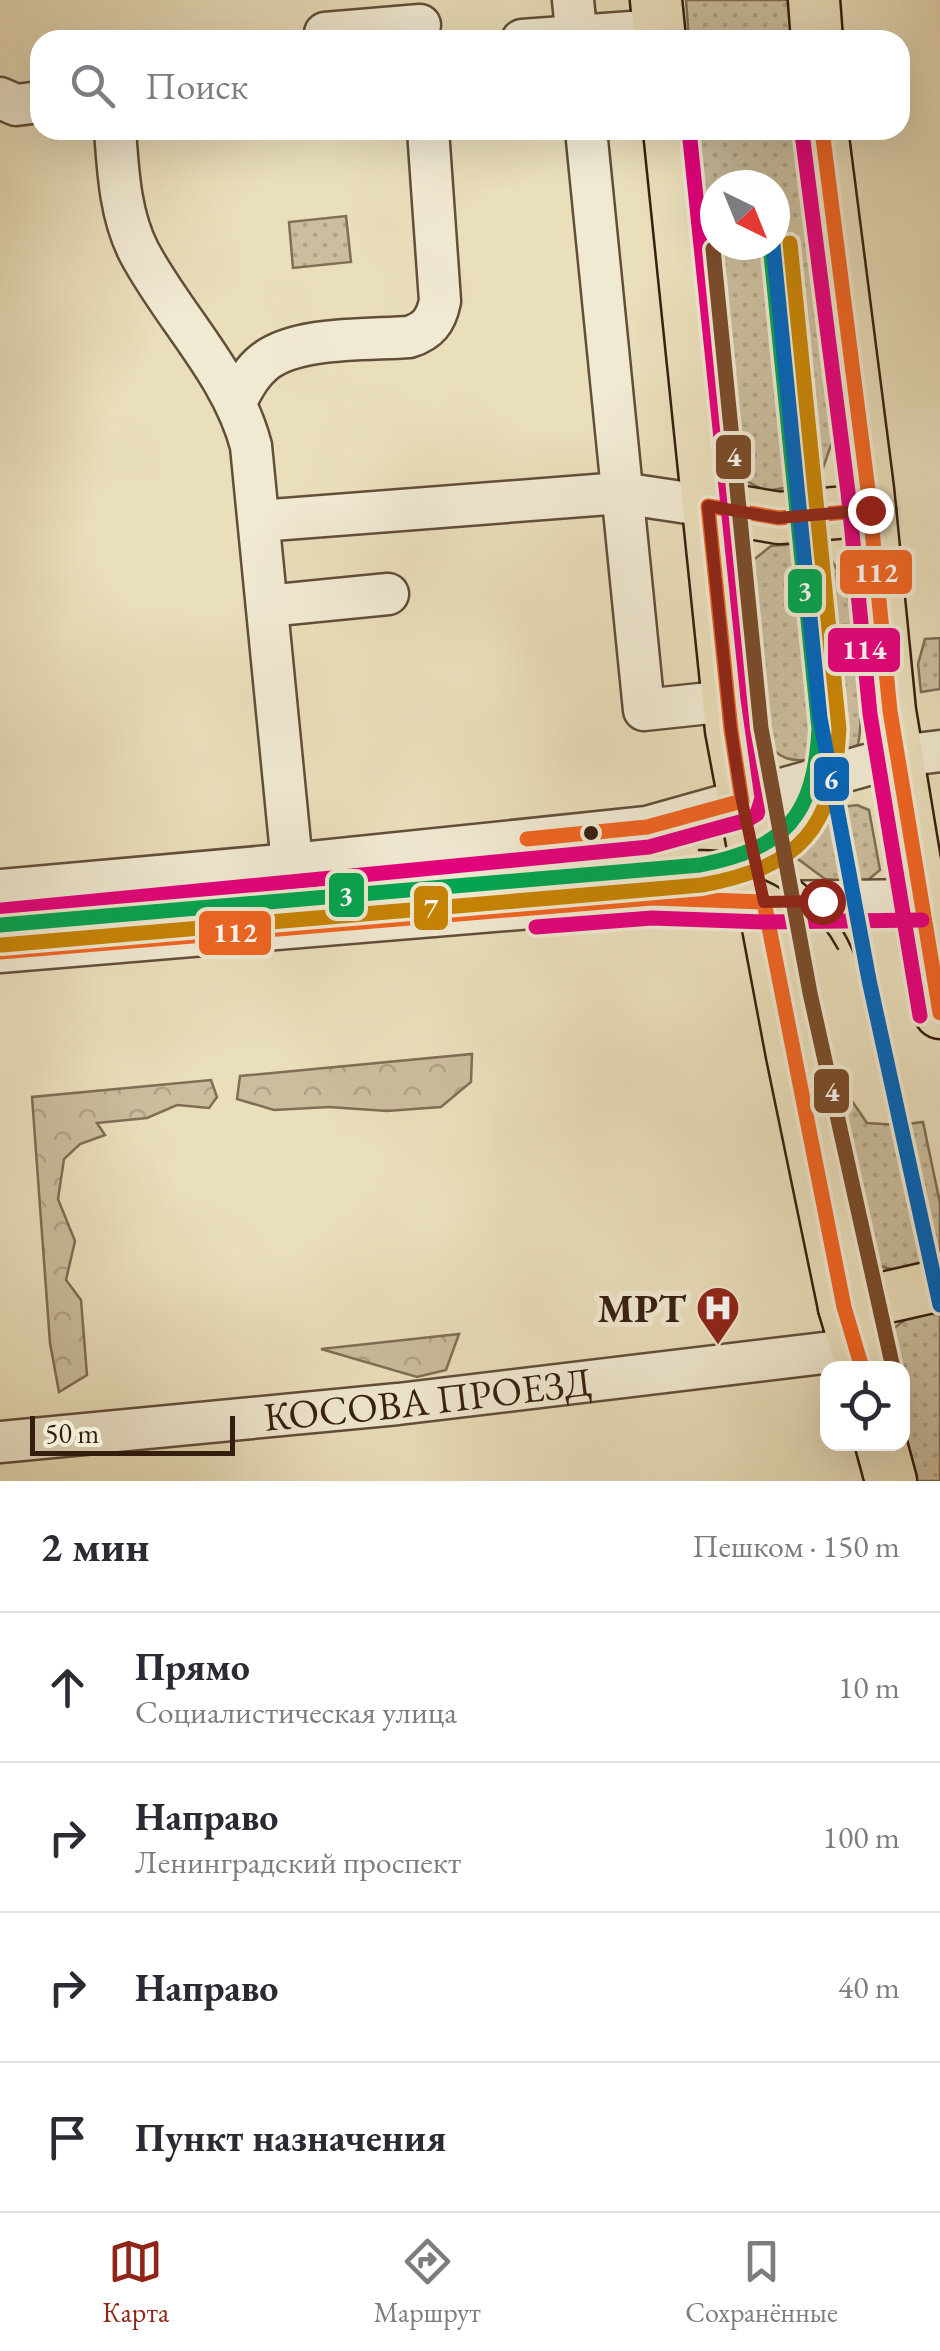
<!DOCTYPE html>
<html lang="ru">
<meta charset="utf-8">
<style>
body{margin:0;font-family:"EB Garamond",serif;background:#f2f2f3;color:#2b2b33}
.controls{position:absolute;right:30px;bottom:30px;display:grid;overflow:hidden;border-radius:20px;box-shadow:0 10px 40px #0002}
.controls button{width:90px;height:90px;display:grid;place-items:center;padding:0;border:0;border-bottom:2px solid #e1e1e2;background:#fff;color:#2b2b33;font:50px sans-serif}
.compass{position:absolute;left:700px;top:170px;width:90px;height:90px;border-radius:50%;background:#fff;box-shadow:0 10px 40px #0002;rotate:137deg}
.scale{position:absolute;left:30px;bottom:25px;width:205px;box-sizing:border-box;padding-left:10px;border:5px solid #361e0f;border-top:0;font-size:28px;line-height:35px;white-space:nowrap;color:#361e0f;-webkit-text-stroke:8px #f1ead3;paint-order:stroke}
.stop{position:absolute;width:30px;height:30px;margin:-22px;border:8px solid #8f2418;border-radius:50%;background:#fff}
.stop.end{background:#8f2418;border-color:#fff;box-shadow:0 2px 10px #0008}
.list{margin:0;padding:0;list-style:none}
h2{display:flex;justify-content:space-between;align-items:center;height:130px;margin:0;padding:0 40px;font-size:42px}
h2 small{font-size:32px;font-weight:400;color:#7c7c81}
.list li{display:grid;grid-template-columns:65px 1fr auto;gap:30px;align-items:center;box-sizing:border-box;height:150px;padding:0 40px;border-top:2px solid #e1e1e2}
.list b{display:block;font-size:38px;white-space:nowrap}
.list p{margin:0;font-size:32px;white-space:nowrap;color:#7c7c81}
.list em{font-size:32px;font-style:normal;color:#7c7c81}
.icon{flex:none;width:55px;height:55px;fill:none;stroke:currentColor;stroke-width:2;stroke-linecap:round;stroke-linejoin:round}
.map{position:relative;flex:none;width:940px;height:1481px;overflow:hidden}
.search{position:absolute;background:#fff;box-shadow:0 10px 40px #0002;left:30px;right:30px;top:30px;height:110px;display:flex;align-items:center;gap:25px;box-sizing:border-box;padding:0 35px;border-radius:30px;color:#7c7c81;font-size:38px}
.sheet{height:730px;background:#fff}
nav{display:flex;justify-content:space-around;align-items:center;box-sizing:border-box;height:140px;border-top:2px solid #e1e1e2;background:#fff;font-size:28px;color:#7c7c81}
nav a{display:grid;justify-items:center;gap:5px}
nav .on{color:#8f2418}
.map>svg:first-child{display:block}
</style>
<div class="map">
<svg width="940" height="1481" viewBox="0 0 940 1481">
<defs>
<pattern id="grass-dots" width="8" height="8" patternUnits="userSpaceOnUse" patternTransform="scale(2.5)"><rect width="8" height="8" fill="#cbbe9e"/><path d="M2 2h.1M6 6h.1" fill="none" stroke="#afa387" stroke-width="1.8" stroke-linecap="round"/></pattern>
<pattern id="forest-crowns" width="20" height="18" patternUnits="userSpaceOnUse" patternTransform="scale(2.5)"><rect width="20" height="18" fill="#cbbe9e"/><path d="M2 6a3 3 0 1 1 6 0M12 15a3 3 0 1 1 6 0" fill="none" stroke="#afa387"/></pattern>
</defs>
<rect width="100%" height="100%" fill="#eadfbb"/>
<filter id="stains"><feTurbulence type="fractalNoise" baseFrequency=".002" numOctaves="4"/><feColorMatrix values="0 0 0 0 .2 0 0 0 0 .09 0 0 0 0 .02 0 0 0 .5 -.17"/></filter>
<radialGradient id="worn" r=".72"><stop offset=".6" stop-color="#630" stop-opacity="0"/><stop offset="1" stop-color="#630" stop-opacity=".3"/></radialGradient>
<g fill="url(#grass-dots)" stroke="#806e56" stroke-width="2.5" fill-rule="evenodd">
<path d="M 686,0 L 791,0 L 795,40 L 689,40 Z"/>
<path d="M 696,130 L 803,130 L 832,442 L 822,471 L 810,484 L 765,491 L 723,468 ZM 715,185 L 775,185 L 775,245 L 715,245 Z"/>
<path d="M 346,216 L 351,262 L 293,268 L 289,222 Z"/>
<path d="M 792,544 C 805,547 818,548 828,557 C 858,585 866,704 858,745 C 840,753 806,765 786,758 C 775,754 768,744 761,736 L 741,608 L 747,565 L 771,546 Z"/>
<path d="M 940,638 L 940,689 L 921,692 L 918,664 L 925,639 Z"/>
<path d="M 857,805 L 869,810 L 880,870 L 863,884 L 825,879 L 798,859 L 797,835 L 827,809 Z"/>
<path d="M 807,1022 L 824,1024 L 839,1082 L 867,1123 L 899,1125 L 923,1122 L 940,1203 L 940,1256 L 937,1260 C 902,1273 895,1274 861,1258 Z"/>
<path d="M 940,1307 L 940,1481 L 916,1481 L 903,1428 L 902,1368 L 887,1368 L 880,1341 C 900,1321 913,1313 940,1307 Z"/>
</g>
<g fill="url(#forest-crowns)" stroke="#806e56" stroke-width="2.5">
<path d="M 472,1054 L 471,1082 L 441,1107 L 387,1111 L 329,1107 L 274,1110 L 237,1099 L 240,1076 Z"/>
<path d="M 211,1080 L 217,1097 L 209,1108 L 177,1105 L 147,1118 L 97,1123 L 105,1135 L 80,1144 L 64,1159 L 58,1199 L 75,1241 L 66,1280 L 81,1300 L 87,1375 L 59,1392 L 50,1343 L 32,1097 Z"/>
<path d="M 459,1334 L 446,1370 L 417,1377 L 321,1349 Z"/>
</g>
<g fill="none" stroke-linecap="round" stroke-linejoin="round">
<defs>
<g id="minor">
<path d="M 573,0 L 577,40"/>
<path d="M 325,33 L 420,25"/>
<path d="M 522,40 L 659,30"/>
<path d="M 0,98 L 16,105 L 40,102"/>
<path d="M 115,130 C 118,171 120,215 139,252 C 174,318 232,373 251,446 L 292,864"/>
<path d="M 586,130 L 644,710 L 728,701"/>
<path d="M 236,401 C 244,387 250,374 263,363 C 295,336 368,340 409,337 C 428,331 436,321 440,301 L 428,130"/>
<path d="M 259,521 L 621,493 L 708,506"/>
<path d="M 267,606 L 388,594"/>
<path d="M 0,890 L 292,864 L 647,827 L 899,756 L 940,751"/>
<path d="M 0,952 L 652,898 L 764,902 L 922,900 L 940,897"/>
<path id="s1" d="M 0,1442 L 398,1404 L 857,1349"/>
</g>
<g id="major">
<path d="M 656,0 L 660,40"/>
<path d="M 814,0 L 817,40"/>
<path d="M 669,130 L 731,730 L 792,1055 L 844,1307 L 862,1368"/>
<path d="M 822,130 L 868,490 L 890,711 L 940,1013"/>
<path d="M 708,506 L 779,518 L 870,510"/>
<path d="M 844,1307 L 940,1285"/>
<path d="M 881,1444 L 891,1481"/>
</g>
</defs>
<use href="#minor" stroke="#634e3a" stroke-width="45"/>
<use href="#major" stroke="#361e0f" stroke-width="55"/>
<use href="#minor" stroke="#f1ead3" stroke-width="40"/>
<use href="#major" stroke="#eadfbb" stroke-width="50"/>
<g stroke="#361e0f" stroke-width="2.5">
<path d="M 699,850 C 779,848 831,892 859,965"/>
<path d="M 700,865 C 760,869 808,895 838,949"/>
</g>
<defs>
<g id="bus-1">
<path d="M 822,130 L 868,490 L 890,711 L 940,1013"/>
<path d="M 527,839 L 647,827 L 742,801 L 731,730 L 708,506 L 779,518 L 870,510"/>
<path d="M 0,952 L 652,898 L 764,902 L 844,1307 L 862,1368"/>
</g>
<g id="bus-2">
<path d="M 802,133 L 848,492 L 870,714 L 920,1016"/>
<path d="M 2,910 L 649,847 L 747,820 L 757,814 L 762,798 L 748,699 L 689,130"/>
<path d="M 536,927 L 652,918 L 764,922 L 922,920"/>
</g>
</defs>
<use href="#bus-1" stroke="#f1ead3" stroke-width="22"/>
<use href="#bus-2" stroke="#f1ead3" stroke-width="22"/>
<use href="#bus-1" stroke="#f26522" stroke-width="15"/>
<use href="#bus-2" stroke="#e5007d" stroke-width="15"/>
<defs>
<path id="tram-1" d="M 0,925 L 700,865 C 786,848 814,816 819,729 L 770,245"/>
<path id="tram-2" d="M 2,945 L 702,885 C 800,867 834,829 839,729 L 790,243"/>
<path id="tram-3" d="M 773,245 L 820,718 L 869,980 L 940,1305"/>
<path id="tram-4" d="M 713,249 L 761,728 L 810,993 L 893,1368"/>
</defs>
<use href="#tram-1" stroke="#f1ead3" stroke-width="22"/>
<use href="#tram-2" stroke="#f1ead3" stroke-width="22"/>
<use href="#tram-3" stroke="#f1ead3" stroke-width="22"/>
<use href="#tram-4" stroke="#f1ead3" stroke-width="22"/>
<use href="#tram-1" stroke="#00a651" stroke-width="15"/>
<use href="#tram-2" stroke="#c78404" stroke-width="15"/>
<use href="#tram-3" stroke="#0065bd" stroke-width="15"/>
<use href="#tram-4" stroke="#7a4b2a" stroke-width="15"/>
</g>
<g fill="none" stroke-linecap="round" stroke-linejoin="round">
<path stroke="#8f2418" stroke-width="12" d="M 822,901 L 764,902 L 742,801 L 731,730 L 708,506 L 778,518 L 870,510"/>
</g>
<defs>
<symbol id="hospital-pin" viewBox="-11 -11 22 30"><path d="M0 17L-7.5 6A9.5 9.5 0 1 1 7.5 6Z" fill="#8f2418" stroke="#f1ead3"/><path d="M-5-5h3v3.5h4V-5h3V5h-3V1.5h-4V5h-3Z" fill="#fff"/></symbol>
</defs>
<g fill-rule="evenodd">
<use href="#hospital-pin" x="693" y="1283" width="50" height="68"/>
</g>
<circle fill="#361e0f" stroke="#f1ead3" stroke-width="4" cx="591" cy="833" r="9"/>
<g text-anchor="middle" stroke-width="10" stroke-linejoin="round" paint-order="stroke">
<g font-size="40" font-weight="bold" fill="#361e0f" stroke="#f1ead3" text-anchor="end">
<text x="686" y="1322">МРТ</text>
</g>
<g font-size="40" fill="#361e0f" stroke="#f1ead3">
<text dy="14" stroke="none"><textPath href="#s1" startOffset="430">КОСОВА ПРОЕЗД</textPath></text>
</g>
</g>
<g stroke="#f1ead3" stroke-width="4">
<rect x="714" y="433" width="39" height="48" rx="10" fill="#7a4b2a"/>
<rect x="838" y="548" width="76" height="48" rx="10" fill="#f26522"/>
<rect x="786" y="567" width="38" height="48" rx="10" fill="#00a651"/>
<rect x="826" y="626" width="76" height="48" rx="10" fill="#e5007d"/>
<rect x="812" y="755" width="39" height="48" rx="10" fill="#0065bd"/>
<rect x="327" y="871" width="39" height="48" rx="10" fill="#00a651"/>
<rect x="412" y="884" width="38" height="48" rx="10" fill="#c78404"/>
<rect x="197" y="909" width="76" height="48" rx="10" fill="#f26522"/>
<rect x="812" y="1067" width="39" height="48" rx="10" fill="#7a4b2a"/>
</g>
<g font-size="28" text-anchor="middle" font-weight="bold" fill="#fff">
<text x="734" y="466">4</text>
<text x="876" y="582">112</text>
<text x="805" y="600">3</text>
<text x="864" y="659">114</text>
<text x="831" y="789">6</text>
<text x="346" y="905">3</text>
<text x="431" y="918">7</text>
<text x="235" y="942">112</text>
<text x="832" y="1101">4</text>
</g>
<rect width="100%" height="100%" filter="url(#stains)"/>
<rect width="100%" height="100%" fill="url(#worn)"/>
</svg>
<div class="controls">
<button><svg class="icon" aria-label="locate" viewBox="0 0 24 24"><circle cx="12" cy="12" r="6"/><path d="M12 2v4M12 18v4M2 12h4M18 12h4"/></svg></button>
</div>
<svg class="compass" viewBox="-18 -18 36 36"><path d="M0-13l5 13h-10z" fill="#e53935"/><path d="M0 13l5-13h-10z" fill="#7c7c81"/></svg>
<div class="scale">50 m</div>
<div class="stop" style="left:822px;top:901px"></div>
<div class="stop end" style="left:870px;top:510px"></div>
<div class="search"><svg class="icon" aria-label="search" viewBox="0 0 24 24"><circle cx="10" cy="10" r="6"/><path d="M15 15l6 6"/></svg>Поиск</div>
</div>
<section class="sheet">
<h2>2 мин<small>Пешком · 150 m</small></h2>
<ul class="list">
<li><svg class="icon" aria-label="ahead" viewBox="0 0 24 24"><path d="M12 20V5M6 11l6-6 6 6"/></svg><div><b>Прямо</b><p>Социалистическая улица</p></div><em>10 m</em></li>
<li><svg class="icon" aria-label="right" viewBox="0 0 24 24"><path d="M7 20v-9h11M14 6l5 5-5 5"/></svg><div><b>Направо</b><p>Ленинградский проспект</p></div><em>100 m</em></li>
<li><svg class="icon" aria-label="right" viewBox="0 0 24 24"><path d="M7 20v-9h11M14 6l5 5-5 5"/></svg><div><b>Направо</b></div><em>40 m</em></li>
<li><svg class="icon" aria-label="arrive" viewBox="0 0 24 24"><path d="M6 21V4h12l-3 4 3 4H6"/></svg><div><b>Пункт назначения</b></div></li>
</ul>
</section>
<nav>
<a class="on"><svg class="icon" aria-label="map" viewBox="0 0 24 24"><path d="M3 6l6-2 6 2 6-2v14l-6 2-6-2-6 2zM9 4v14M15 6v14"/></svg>Карта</a>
<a><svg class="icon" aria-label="directions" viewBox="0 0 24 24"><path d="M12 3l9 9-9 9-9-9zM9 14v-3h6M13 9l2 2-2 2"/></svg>Маршрут</a>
<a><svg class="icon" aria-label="saved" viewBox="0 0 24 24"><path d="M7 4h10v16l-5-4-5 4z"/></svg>Сохранённые</a>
</nav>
